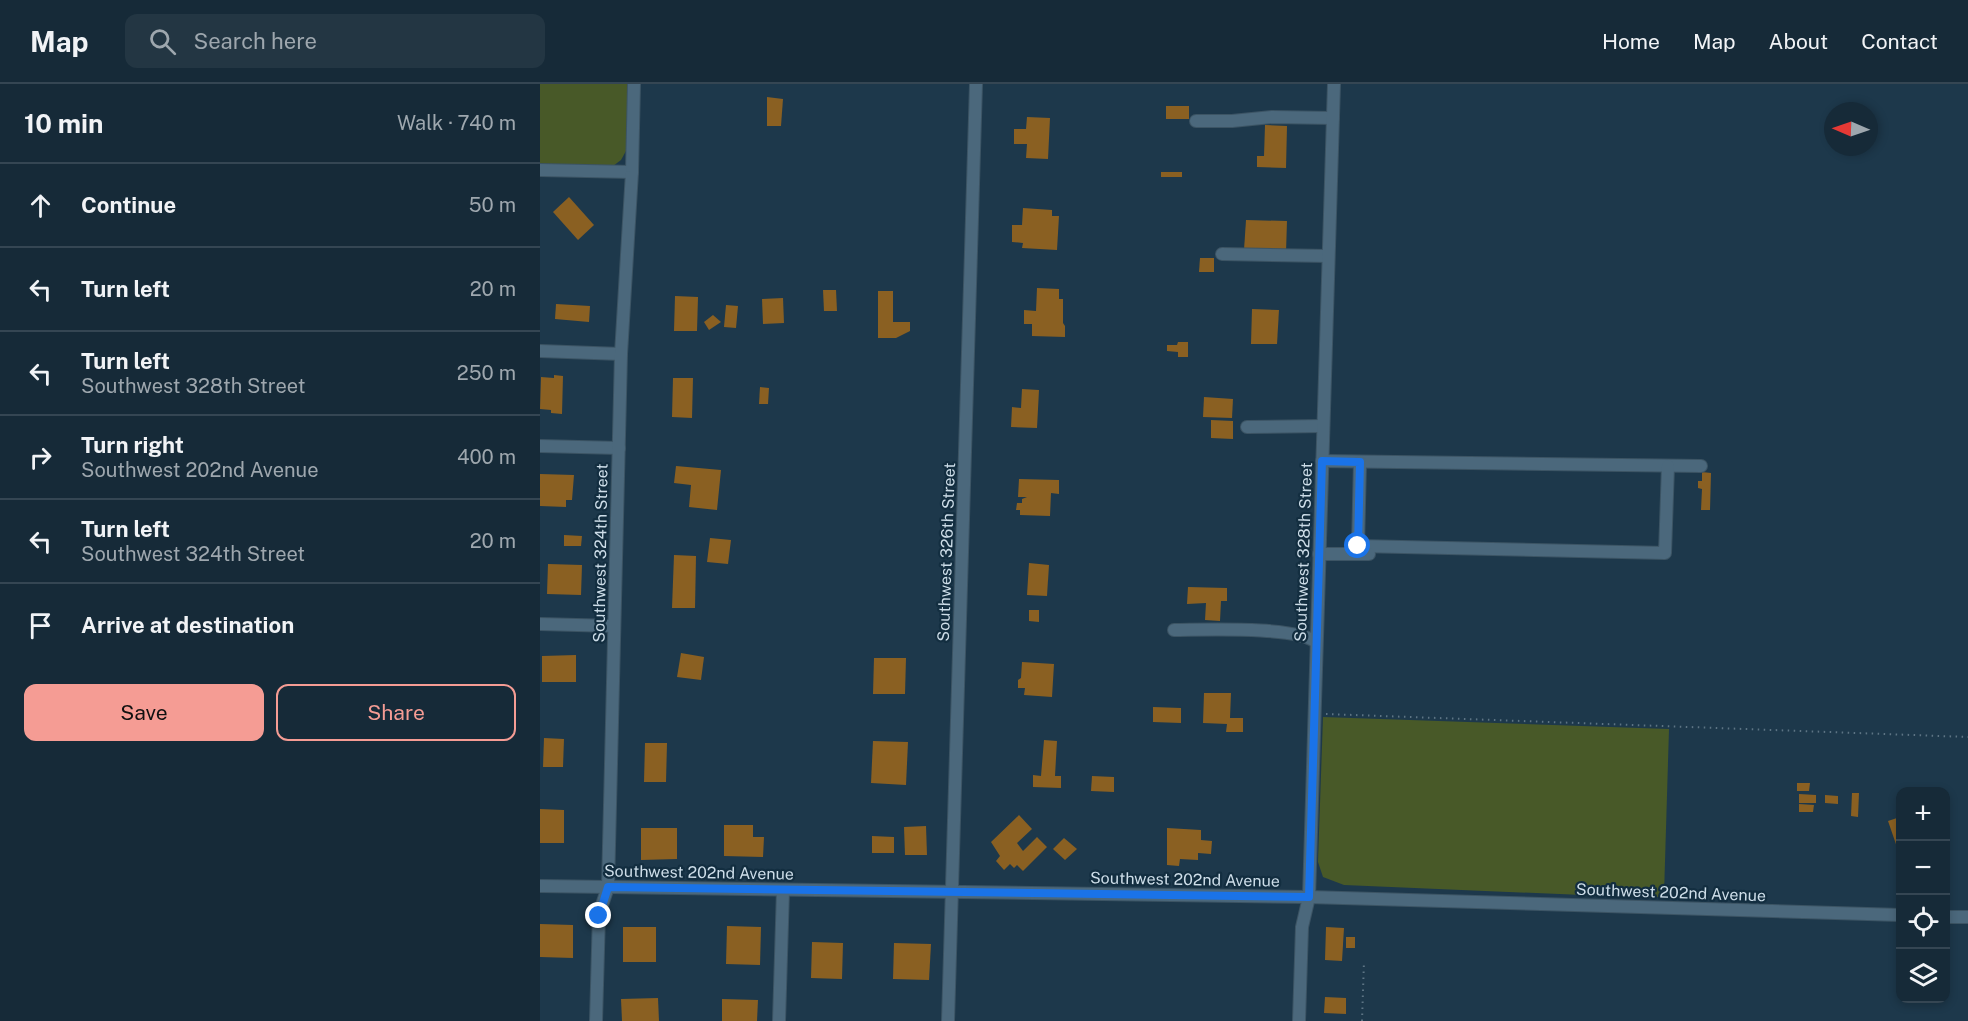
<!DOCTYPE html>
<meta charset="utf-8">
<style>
body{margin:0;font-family:"Public Sans",sans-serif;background:#233643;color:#f1f3f6}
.controls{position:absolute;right:18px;bottom:18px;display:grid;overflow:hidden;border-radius:12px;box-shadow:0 3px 9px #0003}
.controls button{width:54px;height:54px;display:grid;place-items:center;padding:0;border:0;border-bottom:2px solid #354653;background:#162a38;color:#f1f3f6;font:30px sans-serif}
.compass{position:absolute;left:1284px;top:18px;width:54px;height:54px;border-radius:50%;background:#162a38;box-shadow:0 3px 9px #0003;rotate:272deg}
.stop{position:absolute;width:18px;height:18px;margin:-14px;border:4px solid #1a73e8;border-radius:50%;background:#fff}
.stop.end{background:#1a73e8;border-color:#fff;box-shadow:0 2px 6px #0008}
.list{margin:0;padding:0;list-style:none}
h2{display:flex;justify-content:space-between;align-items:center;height:78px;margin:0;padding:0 24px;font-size:26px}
h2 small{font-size:20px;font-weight:400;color:#9ea7ae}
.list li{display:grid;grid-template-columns:39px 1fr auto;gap:18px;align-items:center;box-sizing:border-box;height:84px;padding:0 24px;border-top:2px solid #354653}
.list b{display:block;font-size:22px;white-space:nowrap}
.list p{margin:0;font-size:20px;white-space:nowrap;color:#9ea7ae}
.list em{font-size:20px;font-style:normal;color:#9ea7ae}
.actions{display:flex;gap:12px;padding:18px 24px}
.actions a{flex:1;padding:14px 0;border:2px solid #f59c94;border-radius:12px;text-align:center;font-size:21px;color:#f59c94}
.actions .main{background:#f59c94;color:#111}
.icon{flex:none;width:33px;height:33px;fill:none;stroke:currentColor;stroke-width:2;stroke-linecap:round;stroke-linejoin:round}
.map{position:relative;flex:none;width:1428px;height:937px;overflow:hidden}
header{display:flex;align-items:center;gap:36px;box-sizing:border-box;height:84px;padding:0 30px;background:#162a38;border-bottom:2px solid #354653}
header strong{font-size:28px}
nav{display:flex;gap:33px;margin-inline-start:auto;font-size:21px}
.search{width:420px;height:54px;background:#233643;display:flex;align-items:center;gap:15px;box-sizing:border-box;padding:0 21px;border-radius:12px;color:#9ea7ae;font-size:22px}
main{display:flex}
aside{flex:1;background:#162a38}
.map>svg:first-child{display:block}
</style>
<header>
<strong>Map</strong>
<div class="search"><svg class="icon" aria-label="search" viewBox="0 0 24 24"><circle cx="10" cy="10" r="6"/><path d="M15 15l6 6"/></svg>Search here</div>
<nav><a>Home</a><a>Map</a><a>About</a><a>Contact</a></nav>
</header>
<main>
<aside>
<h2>10 min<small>Walk · 740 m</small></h2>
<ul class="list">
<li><svg class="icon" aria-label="ahead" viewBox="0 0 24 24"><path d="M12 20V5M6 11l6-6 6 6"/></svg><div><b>Continue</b></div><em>50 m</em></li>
<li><svg class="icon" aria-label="left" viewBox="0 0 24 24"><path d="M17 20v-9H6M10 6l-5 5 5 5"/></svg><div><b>Turn left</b></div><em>20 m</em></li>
<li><svg class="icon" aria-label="left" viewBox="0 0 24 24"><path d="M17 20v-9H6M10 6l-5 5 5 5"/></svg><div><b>Turn left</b><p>Southwest 328th Street</p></div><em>250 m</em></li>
<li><svg class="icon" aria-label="right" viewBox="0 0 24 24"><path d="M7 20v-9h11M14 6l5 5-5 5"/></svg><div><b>Turn right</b><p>Southwest 202nd Avenue</p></div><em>400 m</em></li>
<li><svg class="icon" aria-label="left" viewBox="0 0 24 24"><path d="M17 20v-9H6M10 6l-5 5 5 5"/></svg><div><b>Turn left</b><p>Southwest 324th Street</p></div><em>20 m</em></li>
<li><svg class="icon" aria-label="arrive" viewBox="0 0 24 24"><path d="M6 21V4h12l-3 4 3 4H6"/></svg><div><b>Arrive at destination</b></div></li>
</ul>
<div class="actions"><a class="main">Save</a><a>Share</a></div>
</aside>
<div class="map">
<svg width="1428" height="937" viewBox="0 0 1428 937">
<rect width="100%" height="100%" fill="#1d384b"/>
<g fill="#485928">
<path d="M 0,0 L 88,0 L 86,67 L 81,76 L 73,82 L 0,81 Z"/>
<path d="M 783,633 L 1129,645 L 1124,811 L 1114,814 L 804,801 L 783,793 L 778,778 Z"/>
</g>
<g fill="#8a6022">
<path d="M 227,13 L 243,15 L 241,42 L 227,42 Z"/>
<rect x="626" y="22" width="23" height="13"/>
<path d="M 487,33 L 510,34 L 508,75 L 486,74 L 487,60 L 474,60 L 474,45 L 486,45 Z"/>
<path d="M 725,41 L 747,42 L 746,84 L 717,83 L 717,72 L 724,72 Z"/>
<rect x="621" y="88" width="21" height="5"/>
<path d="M 29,113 L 54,141 L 38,156 L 13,128 Z"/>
<path d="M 483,124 L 512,126 L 512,132 L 519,132 L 517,166 L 482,164 L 483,159 L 472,158 L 472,141 L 482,141 Z"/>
<path d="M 706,136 L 747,137 L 746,168 L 704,166 Z"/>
<path d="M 660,174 L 674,174 L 674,188 L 659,188 Z"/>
<path d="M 497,204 L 519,205 L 519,215 L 523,215 L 523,239 L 525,242 L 525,253 L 492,252 L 492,240 L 484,240 L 484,226 L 496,227 Z"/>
<path d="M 283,206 L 296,206 L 297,227 L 284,227 Z"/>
<path d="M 338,207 L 353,207 L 353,238 L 370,238 L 370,247 L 356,254 L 338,254 Z"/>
<path d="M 135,212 L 158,213 L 157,247 L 134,247 Z"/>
<path d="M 243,214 L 244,239 L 223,240 L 222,215 Z"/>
<path d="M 16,220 L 50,222 L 49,238 L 15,235 Z"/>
<path d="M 186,221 L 198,222 L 196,244 L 184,243 Z"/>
<path d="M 712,225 L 739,226 L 737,260 L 711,260 Z"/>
<path d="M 173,231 L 181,238 L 169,246 L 164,238 Z"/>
<path d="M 638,258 L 648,258 L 648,273 L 638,273 L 638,268 L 627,267 L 627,261 L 637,261 Z"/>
<path d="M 14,291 L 23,292 L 22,330 L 11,329 L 11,326 L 0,325 L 1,293 L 14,294 Z"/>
<path d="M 133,294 L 153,294 L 152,334 L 132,333 Z"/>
<path d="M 220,303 L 229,304 L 228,320 L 219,320 Z"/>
<path d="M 482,305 L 499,306 L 497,344 L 471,343 L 472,323 L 481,324 Z"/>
<path d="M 664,313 L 693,315 L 692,334 L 663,333 Z"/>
<path d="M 671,336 L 693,337 L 693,355 L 671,354 Z"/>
<path d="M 136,382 L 181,386 L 177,426 L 149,423 L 151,401 L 134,399 Z"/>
<path d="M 1162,388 L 1171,389 L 1170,426 L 1161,426 L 1162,405 L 1158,404 L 1158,397 L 1162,397 Z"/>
<path d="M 0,390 L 34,391 L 32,416 L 26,416 L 26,423 L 0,422 Z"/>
<path d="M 479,395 L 519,396 L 519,410 L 511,409 L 510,432 L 480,431 L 480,426 L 476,426 L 477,419 L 482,419 L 482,415 L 487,413 L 478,413 Z"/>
<path d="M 24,451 L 42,452 L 41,462 L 24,462 Z"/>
<path d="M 170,454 L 191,456 L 188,480 L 167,478 Z"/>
<path d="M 134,471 L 156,472 L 155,524 L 132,524 Z"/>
<path d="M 489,479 L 509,481 L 507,512 L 487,511 Z"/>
<path d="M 8,480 L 42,481 L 41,511 L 7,510 Z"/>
<path d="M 648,503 L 687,504 L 687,517 L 681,517 L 680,537 L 665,536 L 666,519 L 647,520 Z"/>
<path d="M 489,526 L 499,526 L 499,538 L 489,537 Z"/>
<path d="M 141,569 L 164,573 L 161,596 L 137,593 Z"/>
<path d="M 36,571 L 36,598 L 2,598 L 2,572 Z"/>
<path d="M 334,574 L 366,574 L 365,610 L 333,610 Z"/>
<path d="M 482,578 L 514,580 L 512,613 L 484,611 L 485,604 L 478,604 L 478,596 L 481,594 Z"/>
<path d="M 664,609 L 691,609 L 690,634 L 703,634 L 703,648 L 686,648 L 687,640 L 663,639 Z"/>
<path d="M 613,623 L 641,624 L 641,639 L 613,638 Z"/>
<path d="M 4,654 L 24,655 L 23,683 L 3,683 Z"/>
<path d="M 504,656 L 517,657 L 515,692 L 521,692 L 521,704 L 493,703 L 493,691 L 501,692 Z"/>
<path d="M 333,657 L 368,658 L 366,701 L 331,699 Z"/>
<path d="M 105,659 L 127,659 L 126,698 L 104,698 Z"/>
<path d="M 552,692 L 574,693 L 574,708 L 551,707 Z"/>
<path d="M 1257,699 L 1270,699 L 1269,707 L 1257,707 Z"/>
<path d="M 1312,709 L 1319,709 L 1318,733 L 1311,732 Z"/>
<path d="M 1259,710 L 1276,711 L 1276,719 L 1259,719 Z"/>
<path d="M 1285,711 L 1298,712 L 1298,720 L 1285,719 Z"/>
<path d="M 1259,720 L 1274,721 L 1273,728 L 1259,728 Z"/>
<path d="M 0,725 L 24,726 L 24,759 L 0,759 Z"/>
<path d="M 479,731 L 492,745 L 477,759 L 483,767 L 497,753 L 507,763 L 483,787 L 477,781 L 474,784 L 470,780 L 464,786 L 456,777 L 460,772 L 451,758 Z"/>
<path d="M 1360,733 L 1360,765 L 1358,766 L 1348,737 Z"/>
<path d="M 184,741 L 213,741 L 213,753 L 224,753 L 223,773 L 184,772 Z"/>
<path d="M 386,742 L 387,771 L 365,771 L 364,743 Z"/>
<path d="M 101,744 L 137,744 L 137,775 L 101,776 Z"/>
<path d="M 627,744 L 661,746 L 661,756 L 672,757 L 671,770 L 658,769 L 658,776 L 640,775 L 639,782 L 627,781 Z"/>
<path d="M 332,752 L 354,753 L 354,769 L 332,769 Z"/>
<path d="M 524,754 L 537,765 L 525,776 L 513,765 Z"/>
<path d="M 0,840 L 33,841 L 33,874 L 0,873 Z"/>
<path d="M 187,842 L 221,843 L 220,881 L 186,880 Z"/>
<rect x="83" y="843" width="33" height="35"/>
<path d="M 786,843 L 804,844 L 802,877 L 785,876 Z"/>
<rect x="806" y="853" width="9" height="11"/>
<path d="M 272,858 L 303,859 L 302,895 L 271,894 Z"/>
<path d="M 354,859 L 391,860 L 389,896 L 353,895 Z"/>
<path d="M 785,913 L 806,914 L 806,930 L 784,929 Z"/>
<path d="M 118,914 L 119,937 L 82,937 L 81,915 Z"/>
<path d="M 182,915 L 218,916 L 217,937 L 182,937 Z"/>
</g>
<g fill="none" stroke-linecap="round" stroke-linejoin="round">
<defs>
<g id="minor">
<path d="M 656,37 L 692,37 L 732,33 L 793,34"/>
<path d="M 0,86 L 92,88"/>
<path d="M 682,170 L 788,172"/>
<path d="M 0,267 L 81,270"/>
<path d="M 707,343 L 783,342"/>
<path d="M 0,362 L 79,364"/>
<path d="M 782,377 L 1161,382"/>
<path d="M 820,378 L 818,462 L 1125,469 L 1128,382"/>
<path d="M 779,470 L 829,470"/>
<path d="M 0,540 L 74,542"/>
<path d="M 634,546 C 663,546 756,542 776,558"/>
<path d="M 0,802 L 769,813 L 1360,831"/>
<path d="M 1406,833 L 1428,833"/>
<path d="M 56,937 L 59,830 L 68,803 L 81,270 L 92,88 L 94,0"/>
<path d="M 239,937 L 243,806"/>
<path d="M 408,937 L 436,0"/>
<path d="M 759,937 L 762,843 L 769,813 L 794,0"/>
</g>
</defs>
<use href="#minor" stroke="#3c5464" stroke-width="14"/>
<g stroke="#5d7484" stroke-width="2" stroke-dasharray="1.5 4.5" stroke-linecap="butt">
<path d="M 786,630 L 1428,653"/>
<path d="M 822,937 L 824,877"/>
</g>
<use href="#minor" stroke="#4b687c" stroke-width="12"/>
</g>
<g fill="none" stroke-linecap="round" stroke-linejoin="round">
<path stroke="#1a73e8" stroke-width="8" d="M 59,832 L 68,803 L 769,813 L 782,377 L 820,378 L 818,462"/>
</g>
<g text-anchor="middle" stroke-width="4.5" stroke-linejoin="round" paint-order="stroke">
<g font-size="16" fill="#cddde8" stroke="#132e40">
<text transform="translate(406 468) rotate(-88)" y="6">Southwest 326th Street</text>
<text transform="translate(763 468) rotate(-88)" y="6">Southwest 328th Street</text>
<text transform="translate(60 469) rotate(-89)" y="6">Southwest 324th Street</text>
<text transform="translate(159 788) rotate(1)" y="6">Southwest 202nd Avenue</text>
<text transform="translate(645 795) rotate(1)" y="6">Southwest 202nd Avenue</text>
<text transform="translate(1131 808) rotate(2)" y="6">Southwest 202nd Avenue</text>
</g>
</g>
</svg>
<div class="controls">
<button>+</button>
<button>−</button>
<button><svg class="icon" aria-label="locate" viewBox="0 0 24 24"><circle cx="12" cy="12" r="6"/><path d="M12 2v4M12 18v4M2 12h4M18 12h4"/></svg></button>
<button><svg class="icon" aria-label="layers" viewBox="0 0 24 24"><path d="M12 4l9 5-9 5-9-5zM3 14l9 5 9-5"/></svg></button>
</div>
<svg class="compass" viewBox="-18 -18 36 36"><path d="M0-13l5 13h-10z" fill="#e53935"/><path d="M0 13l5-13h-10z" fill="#9ea7ae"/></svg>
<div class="stop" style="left:818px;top:462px"></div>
<div class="stop end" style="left:59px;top:832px"></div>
</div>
</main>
